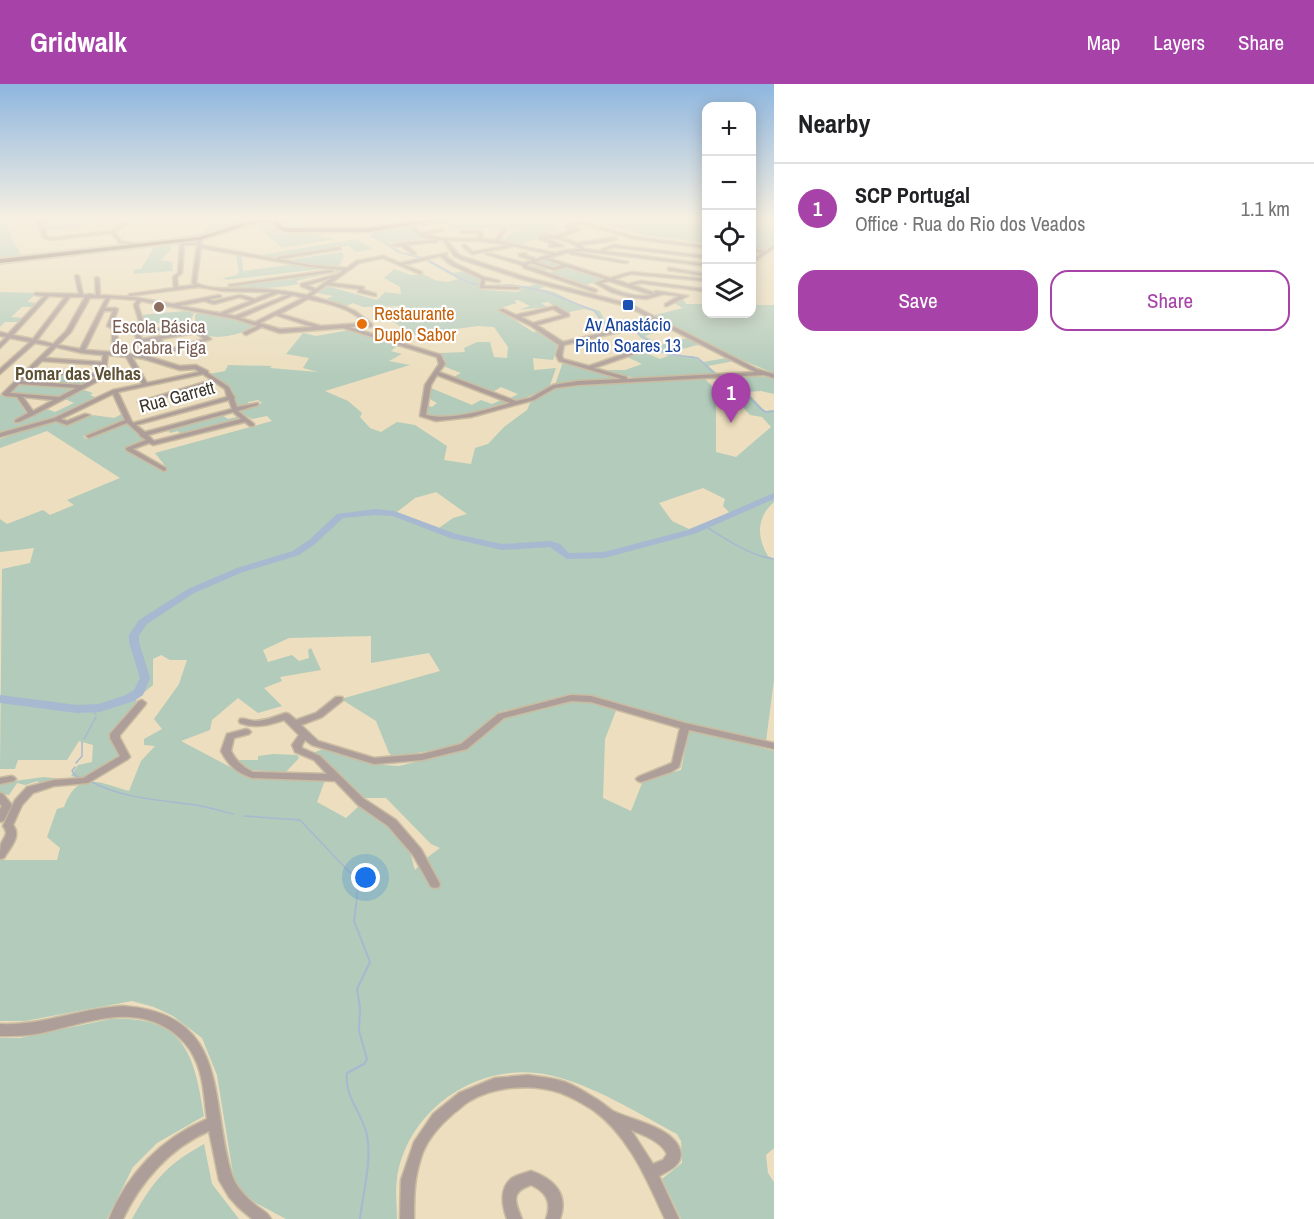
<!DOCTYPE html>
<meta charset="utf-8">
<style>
body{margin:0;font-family:"Archivo Narrow",sans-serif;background:#f6f6f6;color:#202124}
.controls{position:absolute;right:18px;top:18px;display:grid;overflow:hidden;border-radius:12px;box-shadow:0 3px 15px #0003}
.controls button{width:54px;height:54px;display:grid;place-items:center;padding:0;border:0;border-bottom:2px solid #e0e0e0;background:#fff;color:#202124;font:30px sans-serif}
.you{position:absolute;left:366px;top:794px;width:21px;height:21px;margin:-15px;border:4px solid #fff;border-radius:50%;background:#1a73e8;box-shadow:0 0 0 9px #1a73e833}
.badge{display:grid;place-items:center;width:39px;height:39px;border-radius:50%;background:#a743a8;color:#fff;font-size:20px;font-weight:700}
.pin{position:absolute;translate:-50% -50px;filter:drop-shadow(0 2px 3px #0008)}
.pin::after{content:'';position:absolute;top:32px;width:21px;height:18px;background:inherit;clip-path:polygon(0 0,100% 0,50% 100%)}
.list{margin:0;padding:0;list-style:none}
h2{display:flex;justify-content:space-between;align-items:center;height:78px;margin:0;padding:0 24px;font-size:26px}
h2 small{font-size:20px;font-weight:400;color:#757577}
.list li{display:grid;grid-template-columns:39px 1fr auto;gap:18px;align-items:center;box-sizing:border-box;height:90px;padding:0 24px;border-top:2px solid #e0e0e0}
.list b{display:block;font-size:22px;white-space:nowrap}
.list p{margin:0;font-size:20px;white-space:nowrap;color:#757577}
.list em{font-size:20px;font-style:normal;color:#757577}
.actions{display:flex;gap:12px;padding:18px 24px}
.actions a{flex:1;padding:14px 0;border:2px solid #a743a8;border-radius:18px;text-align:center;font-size:21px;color:#a743a8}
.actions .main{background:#a743a8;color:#fff}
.icon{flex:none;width:33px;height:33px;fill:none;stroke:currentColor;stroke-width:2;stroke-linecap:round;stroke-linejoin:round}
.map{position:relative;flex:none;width:774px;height:1135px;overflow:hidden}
header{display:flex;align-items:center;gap:36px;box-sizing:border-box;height:84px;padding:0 30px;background:#a743a8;color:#fff}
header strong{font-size:28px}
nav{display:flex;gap:33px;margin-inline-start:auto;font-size:21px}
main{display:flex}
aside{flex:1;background:#fff}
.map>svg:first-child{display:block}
</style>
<header>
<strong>Gridwalk</strong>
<nav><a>Map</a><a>Layers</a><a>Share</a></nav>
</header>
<main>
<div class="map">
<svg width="774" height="1135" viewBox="0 0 774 1135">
<rect width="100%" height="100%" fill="#ecdebe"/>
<g fill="#b2cbba" fill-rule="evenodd">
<path d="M 0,133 L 8,133 L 5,135 L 13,157 L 23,173 L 0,176 Z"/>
<path d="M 41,133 L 98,135 L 84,143 L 45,147 Z"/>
<path d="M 215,133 L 312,134 L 294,138 L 313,145 C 298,145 286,148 277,136 L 257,135 L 204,153 L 165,157 L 164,155 L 204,149 Z"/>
<path d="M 459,133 L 574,133 L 552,141 L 562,145 L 522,160 L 499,157 L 521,145 L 453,145 L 445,138 L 415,141 Z"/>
<path d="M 580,133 L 681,133 L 706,141 L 706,159 L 647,152 Z"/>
<path d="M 752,133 L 774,136 L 774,160 L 766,167 L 752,165 L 752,136 L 764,137 Z"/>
<path d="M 257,137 L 274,137 L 278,144 L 329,148 L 318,153 L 336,155 L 282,164 L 257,142 L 245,145 L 242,142 Z"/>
<path d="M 409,141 L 417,151 L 430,154 L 389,159 L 402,168 L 424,173 C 403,176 388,158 369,153 L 374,147 Z"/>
<path d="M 356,155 L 373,165 L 356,168 L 348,162 L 272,174 L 256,172 Z"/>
<path d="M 170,158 L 171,165 L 161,176 L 172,178 L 173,187 L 134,190 L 133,186 L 141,185 L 154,163 L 132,165 L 132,163 Z"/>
<path d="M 342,168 L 344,172 L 339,183 L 282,177 Z"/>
<path d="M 236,170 L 242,171 L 243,187 L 297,180 L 329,184 L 226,196 L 223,194 L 237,191 L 239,188 Z"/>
<path d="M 426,174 L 453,189 L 465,187 L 480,194 L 483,206 L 518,208 L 522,205 L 514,202 L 484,200 C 497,200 510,201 523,202 C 533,203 535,198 547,201 L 539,205 L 554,208 L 578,220 L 600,227 L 606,239 L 635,243 L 603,240 L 593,227 L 584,225 L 565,229 L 548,218 L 541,219 L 547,223 L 519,226 L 530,222 L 518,216 L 514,217 L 517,219 L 498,225 L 533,248 L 539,247 L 558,261 L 553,276 L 533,274 L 534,286 L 556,284 L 549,304 L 515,318 L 509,315 L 518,310 L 501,303 L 491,309 L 452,294 L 461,289 L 443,282 L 445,276 L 439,269 L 465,268 L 464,264 L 477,258 L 490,258 L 494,273 L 507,274 L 508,263 L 494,243 L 478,242 L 412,251 L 391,236 L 411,231 L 406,222 L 363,223 L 353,219 L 344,223 L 324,216 L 333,212 L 317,209 L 327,202 L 377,216 L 385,208 L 401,210 L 400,203 L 384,194 L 394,185 L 411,191 L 423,190 L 435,196 L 447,198 L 458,195 L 422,175 Z"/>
<path d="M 544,174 L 606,194 L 586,201 L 549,189 L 556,186 L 551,184 L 542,187 L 527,182 Z"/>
<path d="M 342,186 L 337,190 L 334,188 L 296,197 L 299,200 C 274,205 250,205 224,203 C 247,198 270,198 294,195 L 294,193 Z"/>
<path d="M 0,208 L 37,209 L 27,218 L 37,219 L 33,223 L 22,223 L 11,233 L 24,234 L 20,238 L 5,238 L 0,243 Z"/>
<path d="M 683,215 L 686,220 L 706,220 L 706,230 L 752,230 L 752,221 L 774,221 L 774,289 L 717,266 L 651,232 L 683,224 L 674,219 Z"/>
<path d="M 185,227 L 194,229 L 191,236 L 169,240 L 142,238 L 140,231 Z"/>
<path d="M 198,229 L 261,241 C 241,251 194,266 195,231 Z"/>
<path d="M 649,235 L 669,244 L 645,252 L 660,261 L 687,254 L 712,265 L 697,261 L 669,269 L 676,272 L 693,272 L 703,278 L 726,274 L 734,277 L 708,282 L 718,290 L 706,291 L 635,294 L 603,286 L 625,286 L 642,280 L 625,272 L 642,267 L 660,275 L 668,272 L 656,266 L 656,260 L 641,254 L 632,245 Z"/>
<path d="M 349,246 L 397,262 L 391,267 L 402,270 L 389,277 L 410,281 L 325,307 L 348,317 L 362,329 L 360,333 L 370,344 L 381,348 L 397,338 L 415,341 L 447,362 L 444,376 L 471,380 L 475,364 L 488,360 L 504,343 L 527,326 L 530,319 L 558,303 L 606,297 L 699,293 L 705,295 L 716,306 L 713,307 L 717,309 L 719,314 L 716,320 L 716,368 L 736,373 L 771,343 L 762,333 L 750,331 L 722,300 L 713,294 L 715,292 L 774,293 L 774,310 L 761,307 L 747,308 L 765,327 L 774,326 L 774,418 C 757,433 756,452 768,472 L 774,475 L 774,596 L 766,657 L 572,612 L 499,628 L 465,659 L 458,662 L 393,673 L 389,669 L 376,637 L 341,615 L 440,587 L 429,569 L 371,579 L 371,552 L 289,554 L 263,566 L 268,578 L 292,571 L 299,577 L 309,574 L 308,566 L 311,564 L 321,586 L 280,593 L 282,597 L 264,604 L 282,622 L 258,629 L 238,614 L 212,636 L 210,646 L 181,657 L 249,693 L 325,696 L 317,718 L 346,734 L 359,722 C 379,733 400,745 410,768 C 412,773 413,781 415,786 L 424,776 L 440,764 L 431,760 L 386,714 L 364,714 L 313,669 L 325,664 L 384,681 L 399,682 L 466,666 L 502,635 L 572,616 L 584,616 L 617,624 L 605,655 L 603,714 L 631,727 L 643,697 L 681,686 L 689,647 L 699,647 L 774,667 L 774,1064 L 766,1071 L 768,1089 L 774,1098 L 774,1135 L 681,1135 L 662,1095 L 682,1079 L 681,1057 L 677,1050 C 637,1029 594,1001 549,991 C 481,976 408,1023 397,1094 C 395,1107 397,1122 397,1135 L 286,1135 L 256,1119 L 246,1111 L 234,1096 L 217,991 L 202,954 L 173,932 L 154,923 L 132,917 L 25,937 L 0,937 L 0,776 L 57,776 L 60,764 L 47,753 L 57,725 L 64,723 C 78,686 98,698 129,707 L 141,677 L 155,662 L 144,661 L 144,655 L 162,645 L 154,635 L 179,600 L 187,576 L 170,576 L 161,571 L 153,575 L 153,601 L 136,615 L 137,618 L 128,632 L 116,645 L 122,673 L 84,695 L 71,692 L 78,681 L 92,678 L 93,661 L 79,657 L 67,676 L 18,676 L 15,685 L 0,685 L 2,485 L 30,479 L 34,464 L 0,468 L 0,435 L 7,440 L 43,426 L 50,431 L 74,421 L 67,416 L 120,394 L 47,347 L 0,364 L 0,355 L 52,337 L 70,340 L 93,331 L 114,334 L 122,330 L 124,336 L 83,352 L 86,355 L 126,339 L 145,356 L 124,366 L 164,387 L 166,383 L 155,369 L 272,337 L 267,332 L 252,335 L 239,328 L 262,319 L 258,316 L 248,318 L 248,321 L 237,322 L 228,302 L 209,290 L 225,287 L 228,281 L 272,282 L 270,284 L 318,288 L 303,284 L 309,274 L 286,270 L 303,249 L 316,252 ZM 703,404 L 725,415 L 723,422 L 730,429 L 689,445 L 672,437 L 659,419 ZM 436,408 L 467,430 L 453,434 L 439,444 L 397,428 L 415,414 Z"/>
<path d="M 563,278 L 619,294 L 555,301 Z"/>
<path d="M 30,288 L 96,293 L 96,294 L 84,302 L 21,297 Z"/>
<path d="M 17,300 L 20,300 L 77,304 L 62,313 L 9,309 Z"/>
<path d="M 431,304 L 472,321 L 481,316 L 492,320 L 501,316 L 510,319 C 482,327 454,338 425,331 L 426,321 L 432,323 L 437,319 L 428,314 Z"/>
<path d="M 84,306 L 93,309 L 90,311 L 97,314 L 49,335 L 0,350 L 0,311 L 16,313 L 27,330 L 13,336 L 18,337 L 47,325 L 55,328 L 74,319 L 65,315 Z"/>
<path d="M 222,331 L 228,335 L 237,333 L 241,336 L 181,351 L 178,347 L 170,349 L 167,345 Z"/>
<path d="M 273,670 L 297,671 L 299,674 L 286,688 L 247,686 L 236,676 L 258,676 L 258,672 Z"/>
<path d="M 44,693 L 72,696 L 40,701 L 38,697 L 25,701 L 17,699 L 9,711 L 0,710 L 0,699 Z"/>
<path d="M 111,935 C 185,932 194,970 204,1032 L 157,1059 L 133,1083 L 107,1135 L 0,1135 L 0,954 L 20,954 Z"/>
<path d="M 204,1060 L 212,1100 L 239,1135 L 132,1135 C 153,1097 166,1081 204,1060 Z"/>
</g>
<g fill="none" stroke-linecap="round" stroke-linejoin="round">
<g stroke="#a7b8d1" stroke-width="1.5">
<path d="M 389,134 L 405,138 L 402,139"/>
<path d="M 415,142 L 443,139 L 457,134"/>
<path d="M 374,143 L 400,139"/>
<path d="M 391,144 L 410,142"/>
<path d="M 376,153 L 372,152 L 382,146"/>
<path d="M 377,154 L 398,168 L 426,175 L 469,199 L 480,201"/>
<path d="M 485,202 L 512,201 L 544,207 L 595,227 L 604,239 L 630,243"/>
<path d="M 634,245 L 645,255 L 655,258 L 658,266 L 667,269"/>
<path d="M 669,270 L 698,274 L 715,290"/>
<path d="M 719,293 L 739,303 L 761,325 L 766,328 L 774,327"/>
<path d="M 705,442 C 726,455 750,472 774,475"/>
<path d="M 90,625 L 96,630"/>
<path d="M 84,655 L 96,633"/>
<path d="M 76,679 L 82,672 L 82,658"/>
<path d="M 75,683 L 72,687 L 76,692 L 83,694"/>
<path d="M 90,697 C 123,715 160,716 196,721 C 208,723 221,727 233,730"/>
<path d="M 244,732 L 300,736 L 355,794 L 358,801 L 356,823"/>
</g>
<path stroke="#a7b8d1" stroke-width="2" d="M 356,821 L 354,837 L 370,878 L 357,905 L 360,924 L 359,947 L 367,975 L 364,980 L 347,989 C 344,1013 362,1028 367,1051 C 372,1078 363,1108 360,1135"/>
<path fill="#a7b8d1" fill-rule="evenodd" d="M 774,409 L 774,415 L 694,450 L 604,474 L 567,475 L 550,463 L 502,466 L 450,454 L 393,432 L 376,431 L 343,434 L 315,460 L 299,471 L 243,488 L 194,509 L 147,540 L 139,551 L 139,558 L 150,594 L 143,611 L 134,617 L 100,628 L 77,629 L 0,619 L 0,611 L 77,621 L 99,620 L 126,611 L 134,606 L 140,594 L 129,558 L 129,551 L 139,536 L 188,505 L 237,484 L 293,467 L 309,456 L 337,430 L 376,425 L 394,427 L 456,450 L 502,460 L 551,457 L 560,460 L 569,469 L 604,468 L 688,446 Z"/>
<defs>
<g id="minor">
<path d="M 36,133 L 40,133 L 47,152 L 51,154 L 112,147 L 134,133 L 138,133 L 115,148 L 121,157 L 142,161 L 140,162 L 119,159 L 112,149 L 50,156 L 43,153 Z"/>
<path d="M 769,133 L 773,133 L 770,136 L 768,135 Z"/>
<path d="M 418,136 L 421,137 L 413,141 L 420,149 L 443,145 L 442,147 L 424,150 L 442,154 L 478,155 L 478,149 L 462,149 L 460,148 L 462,147 L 480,147 L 482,148 L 482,155 L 495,156 L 504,144 L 506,145 L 499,157 L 555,169 L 565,166 L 580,165 C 569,157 558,153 544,154 L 564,162 L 562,163 L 549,163 L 549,161 L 553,160 L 539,155 L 539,153 L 546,151 L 556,152 L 574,145 L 566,143 L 566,141 L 582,138 L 635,153 L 706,162 L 706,164 L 635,155 L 582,140 L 572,142 L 579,144 L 579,146 L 561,153 L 577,159 L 616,153 L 617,155 L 606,158 L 580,161 L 585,165 L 601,167 L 602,165 L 614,161 L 706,172 L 706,174 L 614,163 L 604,167 L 706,180 L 706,182 L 584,167 L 572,168 L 628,178 L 626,179 L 571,170 L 569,169 L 570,168 L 548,174 L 610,194 L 631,188 L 706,195 L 706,197 L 631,190 L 614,195 L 628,200 L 641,197 L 703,205 L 705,206 L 703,207 L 641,199 L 632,201 L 655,209 L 655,207 L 657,207 L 688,212 L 667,222 L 665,222 L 665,220 L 679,212 L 664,210 L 646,215 L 629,213 L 611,208 L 595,199 L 605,195 L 567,183 L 554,186 L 531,179 L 527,181 L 528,182 L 597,206 L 597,207 L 595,208 L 524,184 L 522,181 L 486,170 L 488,169 L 524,179 L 532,176 L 519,172 L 519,170 L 526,169 L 525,171 L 537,175 L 550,170 L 513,162 L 511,163 L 472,170 L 463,163 L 463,161 L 465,161 L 473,168 L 510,161 L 480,157 L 447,156 L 458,170 L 464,173 L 525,193 L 630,220 L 757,285 L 774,290 L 774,294 L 764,291 L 578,301 L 555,304 L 534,316 L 471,333 L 436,337 L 420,332 L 425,301 L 439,280 L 437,273 L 343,244 L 280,249 L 262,243 L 246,251 L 243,249 L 244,248 L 257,242 L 235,235 L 141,217 L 138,221 L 143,237 L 140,247 L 194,239 L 196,240 L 199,246 L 211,255 L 166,270 L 164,269 L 156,256 L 143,258 L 147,272 L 180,282 L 196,281 L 208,287 L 208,289 L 229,303 L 233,311 L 235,313 L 234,314 L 237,323 L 258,319 L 258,321 L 238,327 L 254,340 L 254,342 L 250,342 L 245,338 L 153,361 L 149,359 L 133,365 L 166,384 L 166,386 L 164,387 L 126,366 L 126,364 L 146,356 L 140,352 L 139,350 L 127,339 L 91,353 L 89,354 L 86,352 L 125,336 L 113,310 L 61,335 L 67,337 L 85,330 L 90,331 L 67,341 L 56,337 L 0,353 L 0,349 L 54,334 L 113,306 L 142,300 L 126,273 L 108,271 L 105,292 L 102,295 L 34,331 L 19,338 L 15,338 L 15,336 L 28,329 L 17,313 L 5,312 L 2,310 L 51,262 L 35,259 L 0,290 L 0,285 L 30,258 L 10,254 L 0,264 L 0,259 L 6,253 L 0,252 L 0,248 L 8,250 L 44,212 L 35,211 L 35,209 L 79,210 L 75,192 L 77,191 L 79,192 L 83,211 L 89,210 L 96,211 L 95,194 L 97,193 L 99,194 L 100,211 L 133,213 L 173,220 L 219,211 L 221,212 L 221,213 L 209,215 L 214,217 L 240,211 L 255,215 L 272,208 L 224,207 L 199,203 L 129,212 L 129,210 L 131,210 L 174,204 L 173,193 L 178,189 L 180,160 L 182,159 L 197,159 L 198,154 L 200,153 L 202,154 L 201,161 L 276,175 L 278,173 L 340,163 L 341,165 L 279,175 L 310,181 L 347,184 L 356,177 L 383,172 L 400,179 L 447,169 L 447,171 L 444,171 L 455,179 L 484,193 L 500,197 L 498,198 L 485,196 L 484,202 L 518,203 L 520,204 L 518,205 L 480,204 L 481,195 L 451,181 L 440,172 L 404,181 L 422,188 L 422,189 L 420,190 L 383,174 L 359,179 L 331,199 L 364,203 L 363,206 L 376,210 L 376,212 L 358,208 L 359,205 L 327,201 L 311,212 L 342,221 L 355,227 L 372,240 L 372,243 L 370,243 L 367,242 L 350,243 L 441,271 L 445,280 L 439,288 L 516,317 L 530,314 L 553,301 L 578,297 L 622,295 L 559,277 L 556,271 L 559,261 L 531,242 L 499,226 L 503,225 L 516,231 L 556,222 L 569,230 L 569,232 L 537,241 L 563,258 L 633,242 L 648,233 L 626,222 L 521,195 L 460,175 L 454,172 L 443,156 C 428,155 417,154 409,140 ZM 184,161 L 197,161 L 192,199 L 194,201 L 178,203 L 177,193 L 182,189 ZM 201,164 L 310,183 L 343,186 L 338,190 L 301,200 L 301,202 L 313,207 L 307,211 C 292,208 278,206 263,205 C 242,203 216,208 196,199 ZM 544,175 L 562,181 L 554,184 L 535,178 ZM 331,194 L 316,205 L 307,201 ZM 609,197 L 652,211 C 634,214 617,208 601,199 ZM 278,209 L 288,211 L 235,232 L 226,230 ZM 293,211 L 303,214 L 255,238 L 240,234 ZM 49,212 L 65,213 L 33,255 L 13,251 ZM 70,213 L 85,213 L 66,247 L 53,260 L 37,256 ZM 240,213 L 251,217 L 220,229 L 179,222 L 204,217 L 214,220 ZM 90,214 L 106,214 L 80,265 L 58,261 L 71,248 ZM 110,214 L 137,216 L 134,221 L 139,237 L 134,248 L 142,271 L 130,270 L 127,268 L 118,269 L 117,243 L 112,241 L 118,225 L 116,224 L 105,224 ZM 308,215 C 327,219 351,224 365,239 L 321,242 L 280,230 ZM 553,225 L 563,231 L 533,239 L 521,233 ZM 104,227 L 113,227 L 107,242 L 112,244 L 112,268 L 85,266 ZM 276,231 L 313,243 L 280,245 L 260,239 ZM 651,235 L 753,287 L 755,288 L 627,295 L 627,293 L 594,284 L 649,265 L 649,263 L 647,262 L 589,282 L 563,275 L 562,271 L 564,261 L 637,244 ZM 192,242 L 194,246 L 142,255 L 140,250 ZM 196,249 L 204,255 L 167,266 L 161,255 ZM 56,263 L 82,269 L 103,271 L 102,278 L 45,274 ZM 132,273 L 144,275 L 180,286 L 195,285 L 199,288 L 147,299 ZM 42,277 L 101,281 L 99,290 L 33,286 ZM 30,289 L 97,293 L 82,301 L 22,297 ZM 203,290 L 212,296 L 138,318 L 141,320 L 216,299 L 225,305 L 227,313 L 133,339 L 131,336 L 118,308 ZM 437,291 L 510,319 C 484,326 453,337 426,331 L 431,301 ZM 19,300 L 76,304 L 59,313 L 10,309 ZM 23,313 L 53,316 L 33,327 ZM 229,316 L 232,325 L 145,348 L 136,341 ZM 233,328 L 241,335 L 154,357 L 148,351 Z"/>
<path d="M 436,156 L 437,158 L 406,161 L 416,169 L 414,171 L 401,162 L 394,162 L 392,161 L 402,159 Z"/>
<path d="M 774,161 L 774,164 L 752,179 L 752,176 L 762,169 L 752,167 L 752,165 L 765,167 Z"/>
<path d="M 670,184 L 706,190 L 706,192 L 668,186 L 668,184 Z"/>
<path d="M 331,186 L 333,186 L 333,188 L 231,202 L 229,201 Z"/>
<path d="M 571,611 L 591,612 L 685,639 L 774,659 L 774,665 L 689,646 L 679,683 L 671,688 L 641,698 L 638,697 L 636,695 L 638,693 L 672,679 L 680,644 L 591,618 L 571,617 L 504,634 L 467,665 L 422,676 L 374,680 L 312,661 L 305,656 L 302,661 L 302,664 L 320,672 L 364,715 L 396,736 L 421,765 L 440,800 L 439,803 L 435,804 L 431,803 L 413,771 L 388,742 L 358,721 L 335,697 L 252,694 C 237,689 228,681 221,667 L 227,650 L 246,645 L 249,646 L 251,648 L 249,650 L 234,654 L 231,667 C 236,677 243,683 253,688 L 327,690 L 314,676 L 295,668 L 292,661 L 299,651 L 284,636 C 269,641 256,645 240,639 L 239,637 L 240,635 C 245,634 250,637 255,637 C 266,637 276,632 286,629 L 289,630 L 296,636 L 316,629 L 336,613 L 342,613 L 343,615 L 342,617 L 322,633 L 301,641 L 318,657 L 374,674 L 422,670 L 461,660 L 498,630 Z"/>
<path d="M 142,616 L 146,619 L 145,621 L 120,651 L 120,654 L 130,673 L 128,675 L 88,699 L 54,702 L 33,709 L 22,721 L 13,741 C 22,752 10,764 4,774 L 0,775 C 0,770 0,764 1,760 C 5,751 9,750 3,742 L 15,716 L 27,703 L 54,696 L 83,694 L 120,672 L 110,654 L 110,650 L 139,617 Z"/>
<path d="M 11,692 L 14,693 L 16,695 L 14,697 L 0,700 L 0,694 Z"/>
<path d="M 0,709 L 3,710 L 12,721 L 4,737 L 0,738 L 0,725 L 2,722 L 0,720 Z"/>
<path d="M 123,922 C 231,930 209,1015 232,1091 C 236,1104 248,1115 258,1123 C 264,1127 268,1129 271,1135 L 252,1135 L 238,1123 L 229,1113 L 219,1096 L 209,1047 C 170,1064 141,1097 123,1135 L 109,1135 C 128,1089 161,1055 207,1035 C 204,1015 204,992 194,973 C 189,962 180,953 170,946 C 129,919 84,940 41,949 C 27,952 14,952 0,952 L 0,940 C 42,942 81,924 123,922 Z"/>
<path d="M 528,991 C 540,993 554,994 565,998 C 576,1002 588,1010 598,1016 C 603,1019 608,1024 613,1027 C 631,1036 673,1043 680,1066 C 684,1080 670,1086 659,1092 L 679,1135 L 665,1135 C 647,1096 629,1052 593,1026 C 584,1020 571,1013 561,1009 C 532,999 494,1002 468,1018 C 463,1021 459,1026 454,1029 C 442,1039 429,1053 423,1068 C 414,1093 414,1109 414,1135 L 400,1135 L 401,1096 L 414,1058 L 433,1030 L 459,1009 L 490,996 L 495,994 ZM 631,1046 C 643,1051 661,1057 667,1070 L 663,1076 L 653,1080 Z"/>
<path d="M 531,1087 C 554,1095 569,1110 560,1135 L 546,1135 C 552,1119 547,1108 531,1101 C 510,1108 515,1118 522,1135 L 507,1135 C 502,1122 499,1104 512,1094 C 517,1091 525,1089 531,1087 Z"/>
</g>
<path id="major" d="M 436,133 L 455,133 L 369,148 L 285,148 L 277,144 L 273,138 L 257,138 L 200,156 L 0,179 L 0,175 L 199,153 L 257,135 L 277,136 L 281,142 L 286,144 L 369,144 L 435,135 Z"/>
</defs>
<use href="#minor" stroke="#c9bca0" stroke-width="3"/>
<use href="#major" stroke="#c9bca0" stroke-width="4"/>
<use href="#minor" fill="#ae9e9a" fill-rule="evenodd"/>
<use href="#major" fill="#846761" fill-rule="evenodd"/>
</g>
<linearGradient id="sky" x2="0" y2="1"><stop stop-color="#8eb6df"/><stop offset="0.46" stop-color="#f6f0e2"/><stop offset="1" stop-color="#f6f0e2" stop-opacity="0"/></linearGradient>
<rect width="774" height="292" fill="url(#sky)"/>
<rect fill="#1a4fb4" stroke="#fff" stroke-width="2" x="622" y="215" width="12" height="12" rx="3"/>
<circle fill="#8d6e63" stroke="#fff" stroke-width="2" cx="159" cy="223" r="6"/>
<circle fill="#e8710a" stroke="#fff" stroke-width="2" cx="362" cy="240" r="6"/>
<g text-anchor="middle" stroke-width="4.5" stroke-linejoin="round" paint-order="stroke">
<g font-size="18" fill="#c56008" stroke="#fff" text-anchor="start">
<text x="374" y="236">Restaurante<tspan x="374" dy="21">Duplo Sabor</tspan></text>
</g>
<g font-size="18" fill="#164399" stroke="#fff">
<text x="628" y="247">Av Anastácio<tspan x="628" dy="21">Pinto Soares 13</tspan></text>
</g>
<g font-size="18" fill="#785e54" stroke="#fff">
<text x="159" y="249">Escola Básica<tspan x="159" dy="21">de Cabra Figa</tspan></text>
</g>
<g font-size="18" font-weight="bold" fill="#5e5235" stroke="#fff">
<text x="78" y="296">Pomar das Velhas</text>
</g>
<g font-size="18" fill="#3b3629" stroke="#fff">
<text transform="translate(177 313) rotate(-15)" y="6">Rua Garrett</text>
</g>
</g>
</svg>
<div class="controls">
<button>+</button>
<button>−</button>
<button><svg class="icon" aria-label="locate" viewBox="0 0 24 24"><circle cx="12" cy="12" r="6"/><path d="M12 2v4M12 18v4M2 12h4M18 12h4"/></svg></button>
<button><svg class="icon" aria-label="layers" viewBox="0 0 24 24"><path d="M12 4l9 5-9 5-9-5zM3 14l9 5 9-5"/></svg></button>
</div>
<div class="you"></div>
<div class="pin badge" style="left:731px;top:339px">1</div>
</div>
<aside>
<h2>Nearby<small></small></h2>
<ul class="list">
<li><span class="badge">1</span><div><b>SCP Portugal</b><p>Office · Rua do Rio dos Veados</p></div><em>1.1 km</em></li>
</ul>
<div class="actions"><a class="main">Save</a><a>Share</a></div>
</aside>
</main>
